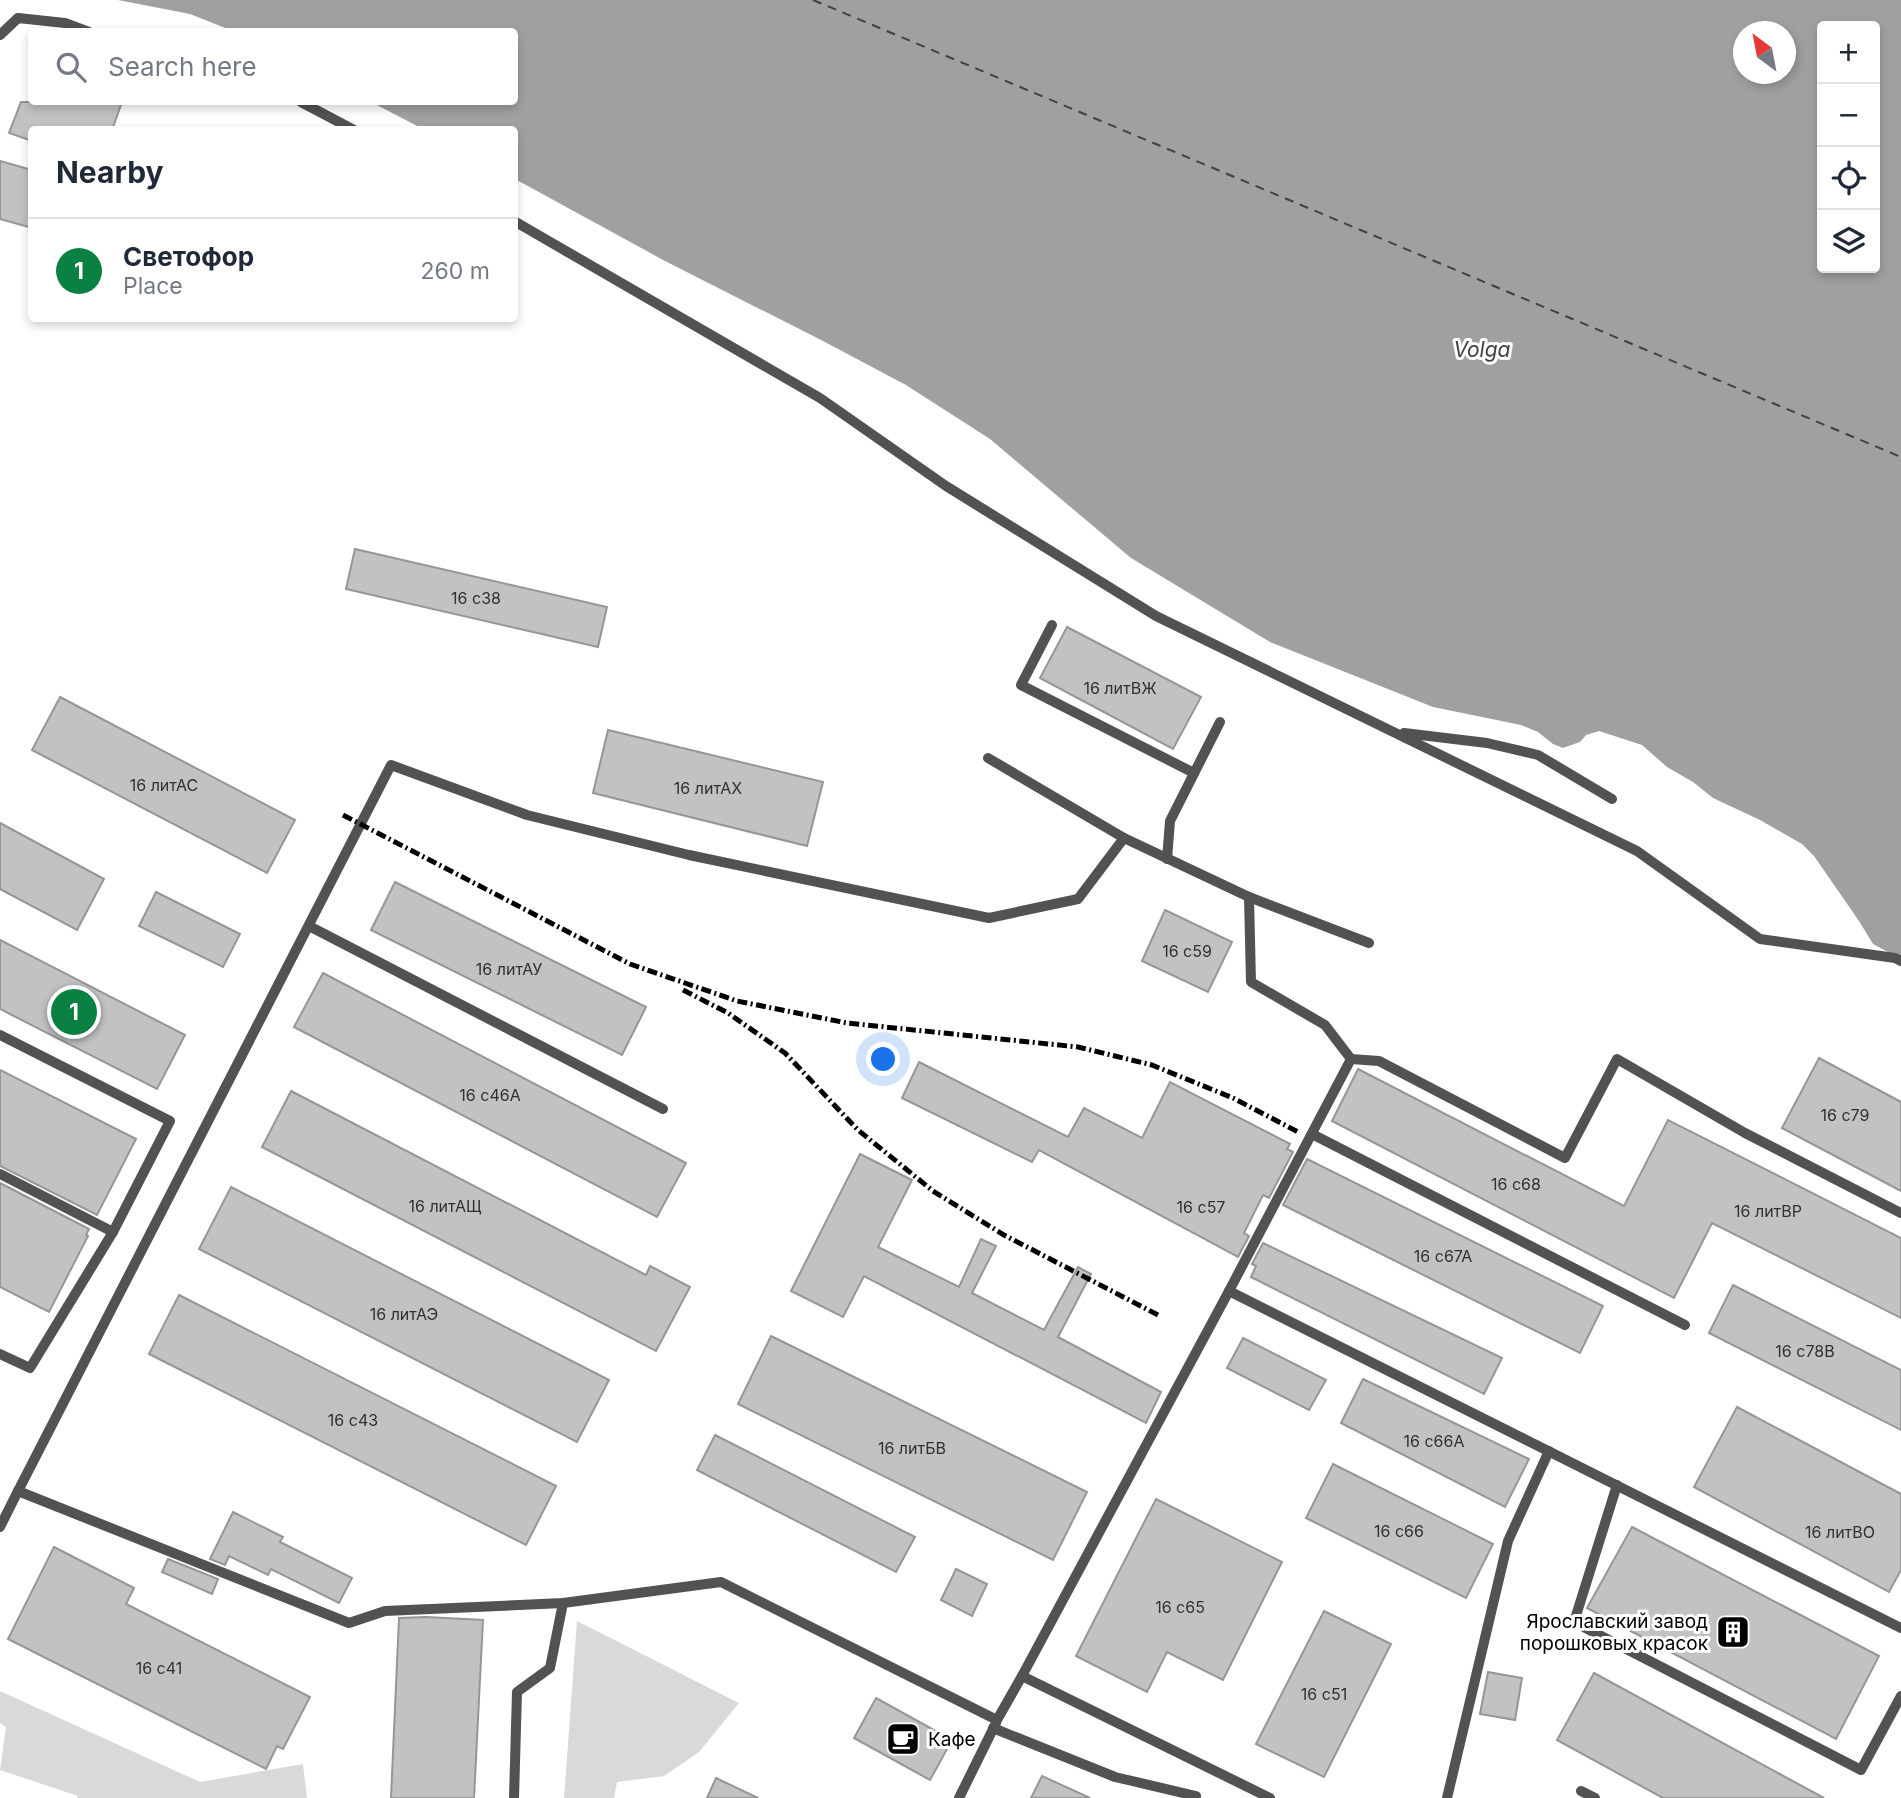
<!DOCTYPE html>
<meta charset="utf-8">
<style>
body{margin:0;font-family:Inter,sans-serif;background:#f2f2f3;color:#1f2937}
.controls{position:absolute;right:21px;top:21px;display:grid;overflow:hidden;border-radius:7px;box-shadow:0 4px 10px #0003}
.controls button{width:63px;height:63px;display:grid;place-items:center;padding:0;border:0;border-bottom:2px solid #e0e1e3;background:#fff;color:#1f2937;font:35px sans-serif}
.compass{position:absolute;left:1733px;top:21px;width:63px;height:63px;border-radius:50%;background:#fff;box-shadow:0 4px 10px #0003;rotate:328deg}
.you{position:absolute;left:884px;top:1060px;width:24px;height:24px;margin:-18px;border:5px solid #fff;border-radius:50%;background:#1a73e8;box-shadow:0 0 0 10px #1a73e833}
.badge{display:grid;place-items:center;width:46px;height:46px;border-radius:50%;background:#0b8043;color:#fff;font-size:23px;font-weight:700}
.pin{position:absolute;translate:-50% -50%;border:4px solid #fff;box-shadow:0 2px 7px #0006}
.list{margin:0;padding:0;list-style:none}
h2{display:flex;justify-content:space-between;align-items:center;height:91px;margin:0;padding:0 28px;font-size:30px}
h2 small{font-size:23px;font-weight:400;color:#747a83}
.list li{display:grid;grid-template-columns:46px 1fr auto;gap:21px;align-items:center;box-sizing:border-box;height:105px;padding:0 28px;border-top:2px solid #e0e1e3}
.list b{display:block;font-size:26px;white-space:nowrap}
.list p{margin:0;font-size:23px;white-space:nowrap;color:#747a83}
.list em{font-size:23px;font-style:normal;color:#747a83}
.icon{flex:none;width:38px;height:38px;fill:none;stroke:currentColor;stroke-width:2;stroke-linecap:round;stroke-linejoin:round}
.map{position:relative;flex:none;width:1901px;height:1798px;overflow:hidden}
.search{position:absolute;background:#fff;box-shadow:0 4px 10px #0003;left:28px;top:28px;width:490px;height:77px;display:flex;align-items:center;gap:18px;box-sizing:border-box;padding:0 24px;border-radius:7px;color:#747a83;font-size:26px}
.panel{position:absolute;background:#fff;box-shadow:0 4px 10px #0003;left:28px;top:126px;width:490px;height:196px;border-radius:7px}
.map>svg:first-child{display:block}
</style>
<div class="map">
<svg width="1901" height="1798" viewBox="0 0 1901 1798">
<rect width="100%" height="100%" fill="#fff"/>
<g fill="#d9d9d9">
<path d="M 577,1621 L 739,1703 L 699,1752 L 664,1776 L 617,1782 L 614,1798 L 564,1798 Z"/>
<path d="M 0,1691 L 200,1782 L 303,1764 L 307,1798 L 77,1798 L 78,1796 L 0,1770 L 6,1727 L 0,1723 Z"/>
</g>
<path fill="#a0a0a0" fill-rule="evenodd" d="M 118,0 L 1901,0 L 1901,959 L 1873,944 L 1859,921 L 1814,856 L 1802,844 L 1760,820 L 1713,798 L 1693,782 L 1667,767 L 1642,745 L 1599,731 L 1586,735 L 1580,742 L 1563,748 L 1553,744 L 1538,732 L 1521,725 L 1433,707 L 1270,642 L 1131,558 L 990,439 L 906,385 L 823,341 L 665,261 L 515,179 L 514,130 L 423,129 L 371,102 L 514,102 L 514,32 L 233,31 L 190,14 ZM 1822,26 L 1875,26 L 1875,268 L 1822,268 ZM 1744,32 L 1786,32 L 1786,74 L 1744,74 Z"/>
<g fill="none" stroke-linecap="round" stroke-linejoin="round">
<path stroke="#414141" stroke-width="2" stroke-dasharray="9 7" stroke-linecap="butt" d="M 813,0 L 1901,457"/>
</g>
<g fill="#c2c2c2" stroke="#969696" stroke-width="2">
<path d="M 21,102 L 122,102 L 112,130 L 32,130 L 32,141 L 9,133 Z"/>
<path d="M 0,161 L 32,170 L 32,228 L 0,219 Z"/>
<path d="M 355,549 L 607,607 L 598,647 L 346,589 Z"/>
<path d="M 1067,627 L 1201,697 L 1173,749 L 1040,678 Z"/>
<path d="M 60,697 L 295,820 L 267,873 L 32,750 Z"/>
<path d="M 608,730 L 823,782 L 807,846 L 593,793 Z"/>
<path d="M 0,823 L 104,879 L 77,930 L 0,889 Z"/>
<path d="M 395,882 L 646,1007 L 622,1055 L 371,930 Z"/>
<path d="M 156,892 L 240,934 L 223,967 L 139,926 Z"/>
<path d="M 1165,910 L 1232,942 L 1208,992 L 1142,961 Z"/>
<path d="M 0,940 L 185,1035 L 157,1089 L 0,1009 Z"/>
<path d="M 323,973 L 686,1163 L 657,1217 L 294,1027 Z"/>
<path d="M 1819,1058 L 1901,1102 L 1901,1191 L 1782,1128 Z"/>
<path d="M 919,1062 L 1068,1137 L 1084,1108 L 1142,1138 L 1170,1082 L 1290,1144 L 1287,1149 L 1293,1152 L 1269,1198 L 1263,1195 L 1244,1233 L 1249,1236 L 1238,1257 L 1039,1150 L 1032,1162 L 902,1098 Z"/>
<path d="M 1358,1069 L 1624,1206 L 1668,1120 L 1901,1238 L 1901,1318 L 1712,1223 L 1674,1298 L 1332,1121 Z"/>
<path d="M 0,1070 L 136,1139 L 97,1215 L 0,1166 Z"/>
<path d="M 291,1091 L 646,1275 L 650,1266 L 690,1287 L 656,1351 L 262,1147 Z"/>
<path d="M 860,1154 L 912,1180 L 878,1247 L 959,1287 L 981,1239 L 996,1246 L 972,1293 L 1044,1330 L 1078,1267 L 1091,1274 L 1058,1337 L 1161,1392 L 1146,1423 L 864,1276 L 843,1317 L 791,1291 Z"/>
<path d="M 1307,1159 L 1603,1306 L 1580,1353 L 1283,1205 Z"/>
<path d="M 0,1183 L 89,1229 L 86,1235 L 88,1236 L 49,1312 L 0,1287 Z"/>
<path d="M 231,1187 L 609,1380 L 577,1442 L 199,1249 Z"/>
<path d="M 1263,1243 L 1502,1358 L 1484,1394 L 1251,1277 L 1256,1266 L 1252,1264 Z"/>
<path d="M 1733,1285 L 1901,1370 L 1901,1430 L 1709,1333 Z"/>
<path d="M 179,1295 L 556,1486 L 526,1545 L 149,1354 Z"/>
<path d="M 771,1336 L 1087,1492 L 1053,1560 L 738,1404 Z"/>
<path d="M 1243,1338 L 1326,1380 L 1309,1410 L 1227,1368 Z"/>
<path d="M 1363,1379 L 1529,1459 L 1505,1507 L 1341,1423 Z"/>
<path d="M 1737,1407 L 1901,1494 L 1901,1570 L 1889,1592 L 1694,1487 Z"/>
<path d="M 715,1435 L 915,1537 L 896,1572 L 697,1470 Z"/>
<path d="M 1333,1464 L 1493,1544 L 1466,1598 L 1306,1518 Z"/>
<path d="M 1156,1499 L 1282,1562 L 1223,1680 L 1167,1652 L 1147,1692 L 1076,1656 Z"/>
<path d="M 233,1512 L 283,1537 L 280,1542 L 352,1578 L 339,1603 L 271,1569 L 268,1575 L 229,1556 L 225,1565 L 210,1559 Z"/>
<path d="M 1632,1527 L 1879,1656 L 1836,1739 L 1587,1608 Z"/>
<path d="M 54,1547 L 134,1588 L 126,1604 L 310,1697 L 283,1749 L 277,1746 L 266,1769 L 8,1639 Z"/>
<path d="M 168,1559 L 218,1579 L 212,1594 L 162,1572 Z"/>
<path d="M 956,1569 L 987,1584 L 972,1616 L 941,1600 Z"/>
<path d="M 1324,1611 L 1391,1644 L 1324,1777 L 1256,1744 Z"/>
<path d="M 426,1617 L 483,1620 L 474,1798 L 391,1798 L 399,1618 Z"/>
<path d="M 1488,1672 L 1522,1678 L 1515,1720 L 1480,1714 Z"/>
<path d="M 1594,1673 L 1824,1798 L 1663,1798 L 1557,1740 Z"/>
<path d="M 876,1698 L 952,1740 L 930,1780 L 854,1738 Z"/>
<path d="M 1042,1776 L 1090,1798 L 1031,1798 Z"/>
<path d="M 716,1778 L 758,1798 L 707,1798 Z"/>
</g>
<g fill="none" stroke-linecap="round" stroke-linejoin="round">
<g stroke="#525252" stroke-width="10">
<path d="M 0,35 L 18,18 L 65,23 L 89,32"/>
<path d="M 301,102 L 354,130"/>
<path d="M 514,221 L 820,398 L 946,486 L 1156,616 L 1637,851 L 1760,939 L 1895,958 L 1901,961"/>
<path d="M 1052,625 L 1021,685 L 1194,773"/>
<path d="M 1404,733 L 1487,743 L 1538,755 L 1612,799"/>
<path d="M 988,758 L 1124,838"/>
<path d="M 1167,859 L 1170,821 L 1220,722"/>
<path d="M 1249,897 L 1369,943"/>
<path d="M 309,926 L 663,1109"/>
<path d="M 0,1035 L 170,1121 L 113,1232 L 30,1368 L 0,1354"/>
<path d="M 1351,1059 L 1379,1061 L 1565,1158 L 1617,1059 L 1745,1133 L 1901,1213"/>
<path d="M 1312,1134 L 1685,1325"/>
<path d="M 0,1174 L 113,1232"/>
<path d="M 1229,1291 L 1901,1628"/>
<path d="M 1617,1485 L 1574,1622 L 1861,1770 L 1901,1696"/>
<path d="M 18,1491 L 391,765 L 527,815 L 689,855 L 989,918 L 1078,899 L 1124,838 L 1249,897 L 1251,982 L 1325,1025 L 1351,1059 L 1229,1291 L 1022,1676"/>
<path d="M 0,1527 L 18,1491 L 349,1623 L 385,1611 L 563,1603 L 721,1582 L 997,1720 L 1022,1676 L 1270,1798"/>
<path d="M 993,1728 L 1115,1777 L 1196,1796"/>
<path d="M 1581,1791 L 1595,1798"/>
<path d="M 514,1798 L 517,1692 L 550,1668 L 563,1603"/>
<path d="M 959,1798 L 996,1723"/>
<path d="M 1447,1798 L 1508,1541 L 1549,1451"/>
</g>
<g stroke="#000" stroke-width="5" stroke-dasharray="10 3.5 2 3.5" stroke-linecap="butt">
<path d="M 343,815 L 630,964 L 737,1001 L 847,1023 L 1078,1047 L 1152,1065 L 1233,1098 L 1300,1133"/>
<path d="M 683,990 L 728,1013 L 785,1053 L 858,1130 L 933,1191 L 1004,1235 L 1158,1315"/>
</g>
</g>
<defs>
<symbol id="building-square" viewBox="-11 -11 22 22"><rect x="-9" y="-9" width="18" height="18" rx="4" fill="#000" stroke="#fff"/><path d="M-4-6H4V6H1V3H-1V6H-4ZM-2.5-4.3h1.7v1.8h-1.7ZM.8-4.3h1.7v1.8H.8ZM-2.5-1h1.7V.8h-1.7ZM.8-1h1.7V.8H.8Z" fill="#fff"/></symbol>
<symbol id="cafe-square" viewBox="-11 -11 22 22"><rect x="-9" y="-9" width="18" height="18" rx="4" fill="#000" stroke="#fff"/><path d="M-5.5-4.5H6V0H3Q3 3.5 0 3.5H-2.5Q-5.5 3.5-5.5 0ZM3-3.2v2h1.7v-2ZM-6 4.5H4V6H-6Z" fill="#fff"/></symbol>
</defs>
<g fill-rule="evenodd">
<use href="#building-square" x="1714" y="1613" width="38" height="38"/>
<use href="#cafe-square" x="884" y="1720" width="38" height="38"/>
</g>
<g text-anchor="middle" stroke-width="6" stroke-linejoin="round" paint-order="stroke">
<g font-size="16" fill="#303030">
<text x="476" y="604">16 с38</text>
<text x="1120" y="694">16 литВЖ</text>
<text x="164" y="791">16 литАС</text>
<text x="708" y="794">16 литАХ</text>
<text x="1187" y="957">16 с59</text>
<text x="509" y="975">16 литАУ</text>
<text x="490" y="1101">16 с46А</text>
<text x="1845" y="1121">16 с79</text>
<text x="1516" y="1190">16 с68</text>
<text x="445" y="1212">16 литАЩ</text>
<text x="1201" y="1213">16 с57</text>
<text x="1768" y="1217">16 литВР</text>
<text x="1443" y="1262">16 с67А</text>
<text x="404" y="1320">16 литАЭ</text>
<text x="1805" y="1357">16 с78В</text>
<text x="353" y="1426">16 с43</text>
<text x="1434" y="1447">16 с66А</text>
<text x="912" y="1454">16 литБВ</text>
<text x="1399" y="1537">16 с66</text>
<text x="1840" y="1538">16 литВО</text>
<text x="1180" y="1613">16 с65</text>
<text x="159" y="1674">16 с41</text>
<text x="1324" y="1700">16 с51</text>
</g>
<g font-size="19" fill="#000" stroke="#fff" text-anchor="end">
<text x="1708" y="1628">Ярославский завод<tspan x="1708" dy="22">порошковых красок</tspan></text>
<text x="928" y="1746" text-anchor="start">Кафе</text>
</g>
<g font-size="21" font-style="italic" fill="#414141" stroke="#fff">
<text x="1482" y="357">Volga</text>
</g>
</g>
</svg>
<div class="controls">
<button>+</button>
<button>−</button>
<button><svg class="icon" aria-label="locate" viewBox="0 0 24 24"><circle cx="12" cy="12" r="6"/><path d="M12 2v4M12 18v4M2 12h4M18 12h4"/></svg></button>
<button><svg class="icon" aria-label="layers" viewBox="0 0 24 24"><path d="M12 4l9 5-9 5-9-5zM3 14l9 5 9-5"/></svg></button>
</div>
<svg class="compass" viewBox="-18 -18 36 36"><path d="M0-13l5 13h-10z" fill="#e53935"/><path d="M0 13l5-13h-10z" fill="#747a83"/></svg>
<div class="you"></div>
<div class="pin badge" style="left:74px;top:1012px">1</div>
<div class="search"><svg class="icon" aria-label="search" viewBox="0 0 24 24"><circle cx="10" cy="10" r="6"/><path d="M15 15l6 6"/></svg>Search here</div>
<section class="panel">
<h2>Nearby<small></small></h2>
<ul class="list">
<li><span class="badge">1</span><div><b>Светофор</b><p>Place</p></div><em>260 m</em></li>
</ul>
</section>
</div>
